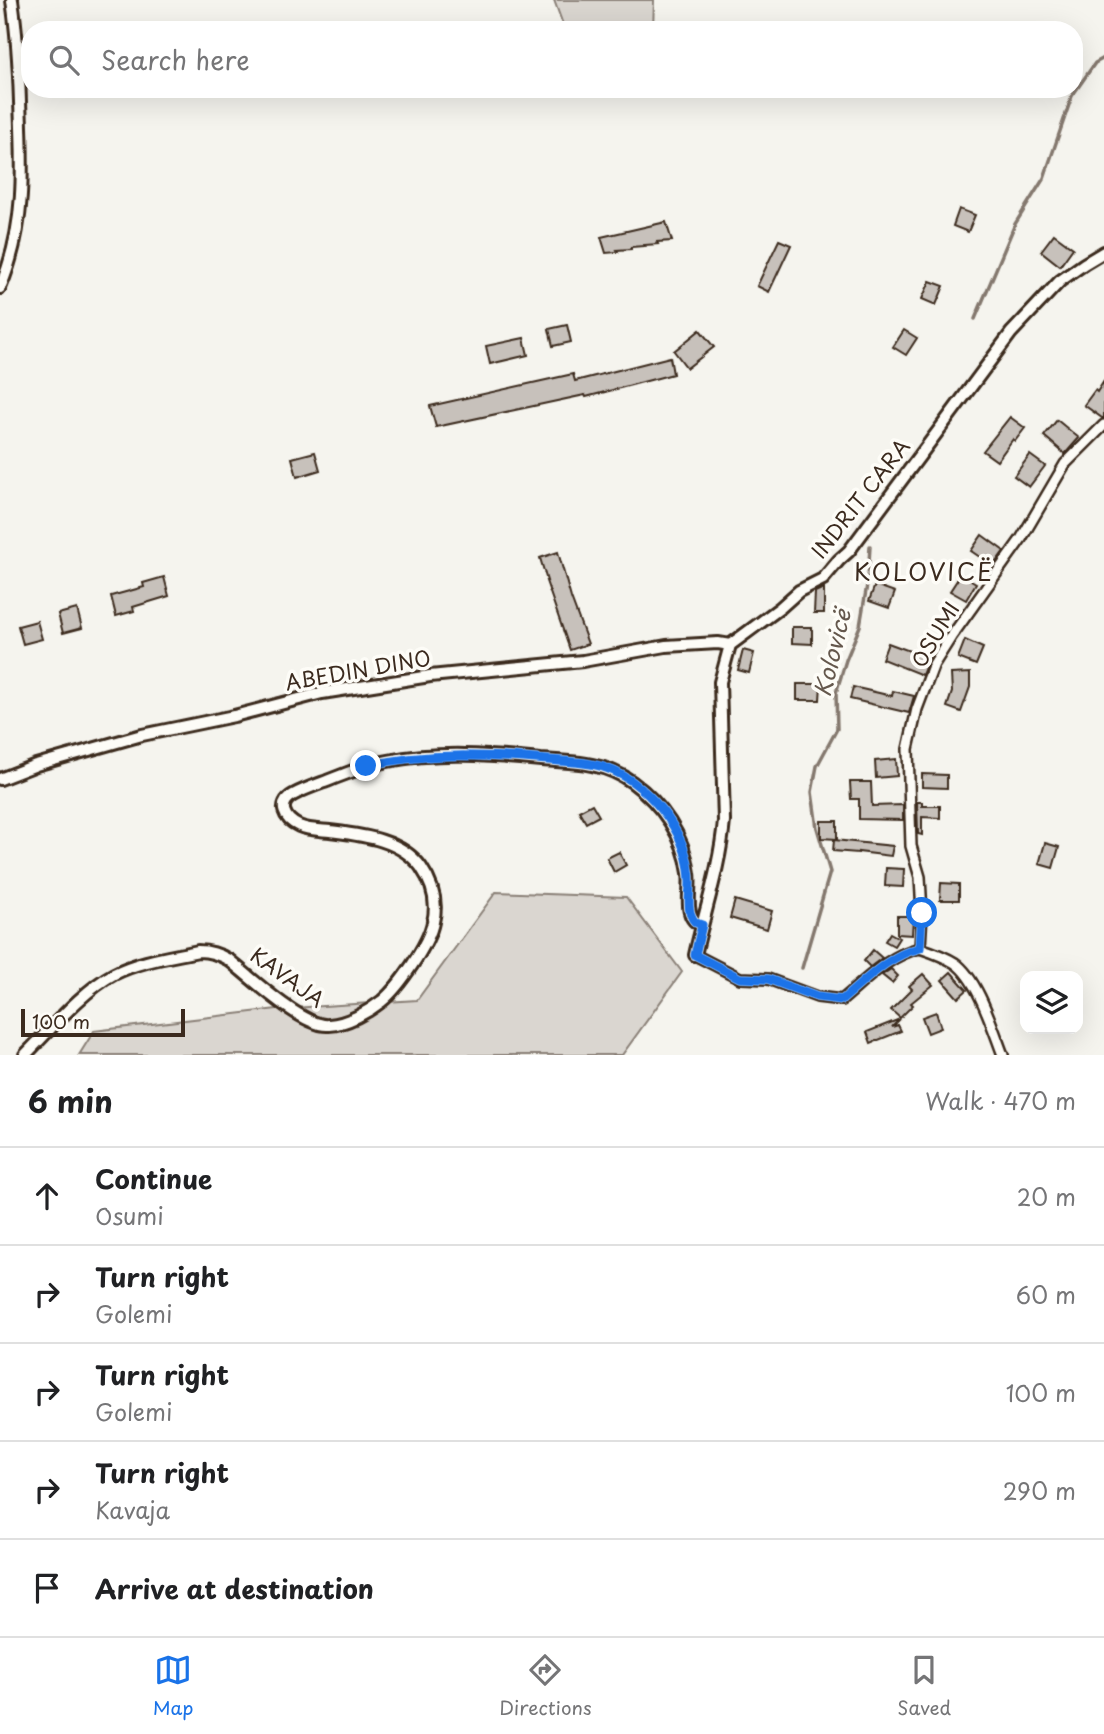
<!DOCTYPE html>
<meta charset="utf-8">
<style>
body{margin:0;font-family:"Playpen Sans",sans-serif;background:#f2f2f2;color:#202124}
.controls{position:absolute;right:21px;bottom:21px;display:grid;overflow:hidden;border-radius:14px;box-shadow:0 7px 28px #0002}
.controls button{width:63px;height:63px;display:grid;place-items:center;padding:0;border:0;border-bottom:2px solid #e0e0e0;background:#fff;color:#202124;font:35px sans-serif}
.scale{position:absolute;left:21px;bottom:18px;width:164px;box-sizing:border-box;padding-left:7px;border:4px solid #3b2a1e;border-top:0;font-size:19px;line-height:24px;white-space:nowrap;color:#3b2a1e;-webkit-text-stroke:5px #fdfcf7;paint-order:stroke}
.stop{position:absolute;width:21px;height:21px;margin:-16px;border:5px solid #1a73e8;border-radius:50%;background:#fff}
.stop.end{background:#1a73e8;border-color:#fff;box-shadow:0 2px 7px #0008}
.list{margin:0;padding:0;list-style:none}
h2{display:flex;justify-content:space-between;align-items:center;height:91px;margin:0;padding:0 28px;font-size:30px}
h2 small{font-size:23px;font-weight:400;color:#757577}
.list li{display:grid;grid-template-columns:46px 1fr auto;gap:21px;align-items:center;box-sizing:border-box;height:98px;padding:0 28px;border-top:2px solid #e0e0e0}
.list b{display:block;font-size:26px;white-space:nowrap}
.list p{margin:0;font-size:23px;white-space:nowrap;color:#757577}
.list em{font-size:23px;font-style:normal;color:#757577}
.icon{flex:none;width:38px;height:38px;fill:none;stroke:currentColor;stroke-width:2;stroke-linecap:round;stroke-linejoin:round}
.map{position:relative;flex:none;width:1104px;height:1055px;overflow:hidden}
.search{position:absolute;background:#fff;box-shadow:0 7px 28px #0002;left:21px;right:21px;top:21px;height:77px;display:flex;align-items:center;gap:18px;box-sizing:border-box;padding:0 24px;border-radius:28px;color:#757577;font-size:26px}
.sheet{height:581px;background:#fff}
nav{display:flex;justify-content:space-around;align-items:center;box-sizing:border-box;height:98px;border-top:2px solid #e0e0e0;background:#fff;font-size:19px;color:#757577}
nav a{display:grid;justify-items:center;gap:4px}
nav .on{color:#1a73e8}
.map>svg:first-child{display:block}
</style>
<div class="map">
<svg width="1104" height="1055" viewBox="0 0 1104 1055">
<rect width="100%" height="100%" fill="#f5f4ee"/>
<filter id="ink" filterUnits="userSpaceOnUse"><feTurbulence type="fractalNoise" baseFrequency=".0143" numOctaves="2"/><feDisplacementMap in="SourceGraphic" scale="14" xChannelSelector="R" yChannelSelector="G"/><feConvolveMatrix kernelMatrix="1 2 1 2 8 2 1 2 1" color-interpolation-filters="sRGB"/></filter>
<g filter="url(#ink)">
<g fill="#dad6d0" stroke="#8a8077" stroke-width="2">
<path d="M 554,0 L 654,0 L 653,30 L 565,30 Z"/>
<path d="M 496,892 L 626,897 L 682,972 L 622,1055 L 79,1055 L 94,1031 L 277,1009 L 417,1000 Z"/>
</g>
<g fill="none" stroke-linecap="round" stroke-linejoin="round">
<g stroke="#84786e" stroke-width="3.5">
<path d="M 975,319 L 1015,224 L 1044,178 L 1072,96 L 1095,63 L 1104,58"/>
<path d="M 802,968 L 830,872 L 817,828 L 812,792 L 817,766 L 837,729 L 836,693 L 846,660 L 860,626 L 868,579 L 870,546"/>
</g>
</g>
<g fill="#c7c1bb" stroke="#3b2a1e" stroke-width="2">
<path d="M 959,209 L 975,215 L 968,232 L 953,226 Z"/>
<path d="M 666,222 L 672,241 L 657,242 L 658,244 L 644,245 L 645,246 L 631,247 L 631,249 L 617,250 L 618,252 L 606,253 L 601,237 Z"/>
<path d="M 1054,234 L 1073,248 L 1060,266 L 1041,251 Z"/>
<path d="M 779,240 L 791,245 L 769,292 L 757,286 Z"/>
<path d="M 930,281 L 944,286 L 936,305 L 922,299 Z"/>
<path d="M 567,325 L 571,342 L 553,346 L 549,329 Z"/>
<path d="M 700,330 L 714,347 L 687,368 L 674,351 Z"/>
<path d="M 904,330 L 917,338 L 906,355 L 893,347 Z"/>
<path d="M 524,338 L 528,355 L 490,364 L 486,346 Z"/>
<path d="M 670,357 L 673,374 L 586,397 L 585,395 L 436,427 L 430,406 L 573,374 L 575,381 Z"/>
<path d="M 1104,381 L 1104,418 L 1102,418 L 1084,405 L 1095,390 L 1097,392 Z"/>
<path d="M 1010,417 L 1025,428 L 1015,441 L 1013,439 L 997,461 L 983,451 Z"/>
<path d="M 1057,420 L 1079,438 L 1065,454 L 1044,436 Z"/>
<path d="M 315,452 L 320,470 L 297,477 L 292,458 Z"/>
<path d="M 1030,455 L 1045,466 L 1029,487 L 1014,476 Z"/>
<path d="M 982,535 L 1004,551 L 993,566 L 971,551 Z"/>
<path d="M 558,552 L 571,598 L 588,644 L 570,650 L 546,581 L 547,581 L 540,558 Z"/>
<path d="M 961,574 L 976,583 L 966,600 L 950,591 Z"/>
<path d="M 164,577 L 169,596 L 133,607 L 134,611 L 116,616 L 111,596 L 144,587 L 143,583 Z"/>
<path d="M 875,585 L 895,592 L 889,608 L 869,601 Z"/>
<path d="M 824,588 L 824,613 L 814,613 L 815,592 Z"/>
<path d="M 77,609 L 82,628 L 63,633 L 58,614 Z"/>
<path d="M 37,621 L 42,639 L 23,644 L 18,626 Z"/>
<path d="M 792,627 L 812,627 L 812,644 L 792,643 Z"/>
<path d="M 965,640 L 983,648 L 976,665 L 958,658 Z"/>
<path d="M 888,643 L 929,658 L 922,675 L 882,659 Z"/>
<path d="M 743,650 L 754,653 L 749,673 L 738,670 Z"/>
<path d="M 970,673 L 970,687 L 961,712 L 947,707 L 952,692 L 951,674 Z"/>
<path d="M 797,684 L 821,684 L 820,700 L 797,700 Z"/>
<path d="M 853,687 L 892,696 L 893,691 L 914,696 L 909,713 L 850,699 Z"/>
<path d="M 896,759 L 897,776 L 876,778 L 875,761 Z"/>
<path d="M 922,774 L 947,775 L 947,788 L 922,787 Z"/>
<path d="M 850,782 L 871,782 L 872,806 L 903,805 L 903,820 L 859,819 L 859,799 L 851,799 Z"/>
<path d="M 917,802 L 922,802 L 922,806 L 940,806 L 940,818 L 922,817 L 922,835 L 918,834 Z"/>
<path d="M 592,804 L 599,816 L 586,823 L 579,811 Z"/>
<path d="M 821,821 L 837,821 L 837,839 L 821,838 Z"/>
<path d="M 834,840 L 893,846 L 891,856 L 858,852 L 858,853 L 833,851 Z"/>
<path d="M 1045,843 L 1059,847 L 1053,868 L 1039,864 Z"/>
<path d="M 619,852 L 626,865 L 614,872 L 607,858 Z"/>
<path d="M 886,868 L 904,869 L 903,887 L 885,886 Z"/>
<path d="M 941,883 L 959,884 L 959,900 L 940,900 Z"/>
<path d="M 735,900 L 772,911 L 767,929 L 730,918 Z"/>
<path d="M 897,916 L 913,916 L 912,935 L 897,934 Z"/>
<path d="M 890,933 L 899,938 L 894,946 L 885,941 Z"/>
<path d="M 873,950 L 882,958 L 870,967 L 864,961 Z"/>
<path d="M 891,969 L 898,976 L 892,983 L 882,975 Z"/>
<path d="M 951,972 L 967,990 L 958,998 L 942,980 Z"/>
<path d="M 923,974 L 933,985 L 911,1003 L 913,1005 L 900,1018 L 891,1010 L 912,989 L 909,986 Z"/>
<path d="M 936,1012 L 941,1028 L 928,1033 L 922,1017 Z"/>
<path d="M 900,1019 L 892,1027 L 898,1025 L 901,1031 L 871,1043 L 867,1032 Z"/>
</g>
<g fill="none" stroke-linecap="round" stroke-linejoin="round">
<defs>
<g id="minor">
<path d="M 695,955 L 740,978 L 768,979 L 817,997 L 842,1000 C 866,980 889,955 920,948"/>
<path d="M 1003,1055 C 993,1029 978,979 955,963 C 944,956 932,952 920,948 L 922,913 L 920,877 L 911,846 L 908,749 L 917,709 L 934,664 L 951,637 L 1021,539 L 1065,464 L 1104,425"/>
</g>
<g id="tertiary">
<path d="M 0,288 C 26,227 23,167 20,102 C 19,68 17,34 12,0"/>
<path d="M 0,779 L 36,765 L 142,735 L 234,716 L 322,693 L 430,676 L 583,661 L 666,646 L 718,643 L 730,645"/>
<path d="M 695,955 C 705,910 720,867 724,821 L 720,682 L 730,645 L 780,608 L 799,591 L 823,579 L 839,560 L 849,551 L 1011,333 L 1060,281 L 1084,264 L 1104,252"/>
<path d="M 25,1055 C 51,1029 82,991 114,974 C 139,961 170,957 198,951 C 210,951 219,954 229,960 C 250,977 304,1028 329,1025 C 347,1024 368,1012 382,1001 C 399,987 429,944 433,922 C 438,902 432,883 421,867 C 401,839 361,835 330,831 C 320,830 308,830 299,826 C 284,819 277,804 293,795 C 304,789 316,785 327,781 C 347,773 367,765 388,761 C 438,751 490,755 541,760 C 573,762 605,762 632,782 C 662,804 684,836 689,873 C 692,889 681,919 702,925"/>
</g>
</defs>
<use href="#minor" stroke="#3b2a1e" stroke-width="14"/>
<use href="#tertiary" stroke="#3b2a1e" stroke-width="16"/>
<use href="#minor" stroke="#fdfcf7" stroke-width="9"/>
<use href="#tertiary" stroke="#fdfcf7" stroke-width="10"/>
</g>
</g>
<g fill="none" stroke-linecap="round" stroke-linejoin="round" filter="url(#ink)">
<path stroke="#1a73e8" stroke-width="9" d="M 366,766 C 427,752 486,755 548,760 C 567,762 588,761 606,768 C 631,776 653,797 668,818 C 681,837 690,860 690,883 C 690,893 687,906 691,915 C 693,921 695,923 702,925 L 695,955 L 740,978 L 768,979 L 817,997 L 842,1000 C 866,980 889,955 920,948 L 922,913"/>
</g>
<g text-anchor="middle" stroke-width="7" stroke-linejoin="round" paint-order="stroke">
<g font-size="21" fill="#3b2a1e" stroke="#fdfcf7">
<text transform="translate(861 499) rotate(-52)" y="7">INDRIT CARA</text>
<text transform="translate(936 635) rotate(-59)" y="7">OSUMI</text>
<text transform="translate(358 671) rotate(-10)" y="7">ABEDIN DINO</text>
<text transform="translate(287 978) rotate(36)" y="7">KAVAJA</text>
</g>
<g font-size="23" font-style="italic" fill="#65584d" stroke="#fdfcf7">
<text transform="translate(833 653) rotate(-76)" y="8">Kolovicë</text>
</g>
<g font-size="24" letter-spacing="2" fill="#3b2a1e" stroke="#fdfcf7">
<text x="924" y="581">KOLOVICË</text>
</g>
</g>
</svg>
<div class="controls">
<button><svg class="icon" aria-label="layers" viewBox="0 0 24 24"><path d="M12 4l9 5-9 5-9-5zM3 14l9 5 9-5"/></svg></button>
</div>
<div class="scale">100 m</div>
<div class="stop" style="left:922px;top:913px"></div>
<div class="stop end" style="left:366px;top:766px"></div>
<div class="search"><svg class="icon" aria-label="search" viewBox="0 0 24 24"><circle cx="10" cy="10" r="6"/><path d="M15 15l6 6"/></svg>Search here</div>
</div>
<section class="sheet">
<h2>6 min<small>Walk · 470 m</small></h2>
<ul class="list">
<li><svg class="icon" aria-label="ahead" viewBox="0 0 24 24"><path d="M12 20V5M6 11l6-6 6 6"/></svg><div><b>Continue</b><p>Osumi</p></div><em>20 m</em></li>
<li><svg class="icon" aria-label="right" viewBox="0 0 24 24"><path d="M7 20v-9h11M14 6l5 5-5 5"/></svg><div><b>Turn right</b><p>Golemi</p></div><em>60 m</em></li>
<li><svg class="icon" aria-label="right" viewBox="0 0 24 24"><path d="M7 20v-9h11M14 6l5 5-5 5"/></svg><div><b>Turn right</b><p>Golemi</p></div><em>100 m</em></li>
<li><svg class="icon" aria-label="right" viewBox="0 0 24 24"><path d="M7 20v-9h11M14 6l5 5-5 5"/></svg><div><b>Turn right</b><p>Kavaja</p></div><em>290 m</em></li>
<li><svg class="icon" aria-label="arrive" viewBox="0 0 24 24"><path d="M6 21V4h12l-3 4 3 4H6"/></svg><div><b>Arrive at destination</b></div></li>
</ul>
</section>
<nav>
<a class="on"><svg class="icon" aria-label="map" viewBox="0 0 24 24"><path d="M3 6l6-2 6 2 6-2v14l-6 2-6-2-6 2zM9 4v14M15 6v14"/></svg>Map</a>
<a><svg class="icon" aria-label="directions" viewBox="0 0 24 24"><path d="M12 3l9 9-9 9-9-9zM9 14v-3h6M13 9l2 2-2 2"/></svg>Directions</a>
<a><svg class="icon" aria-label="saved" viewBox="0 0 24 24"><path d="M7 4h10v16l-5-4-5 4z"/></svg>Saved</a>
</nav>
